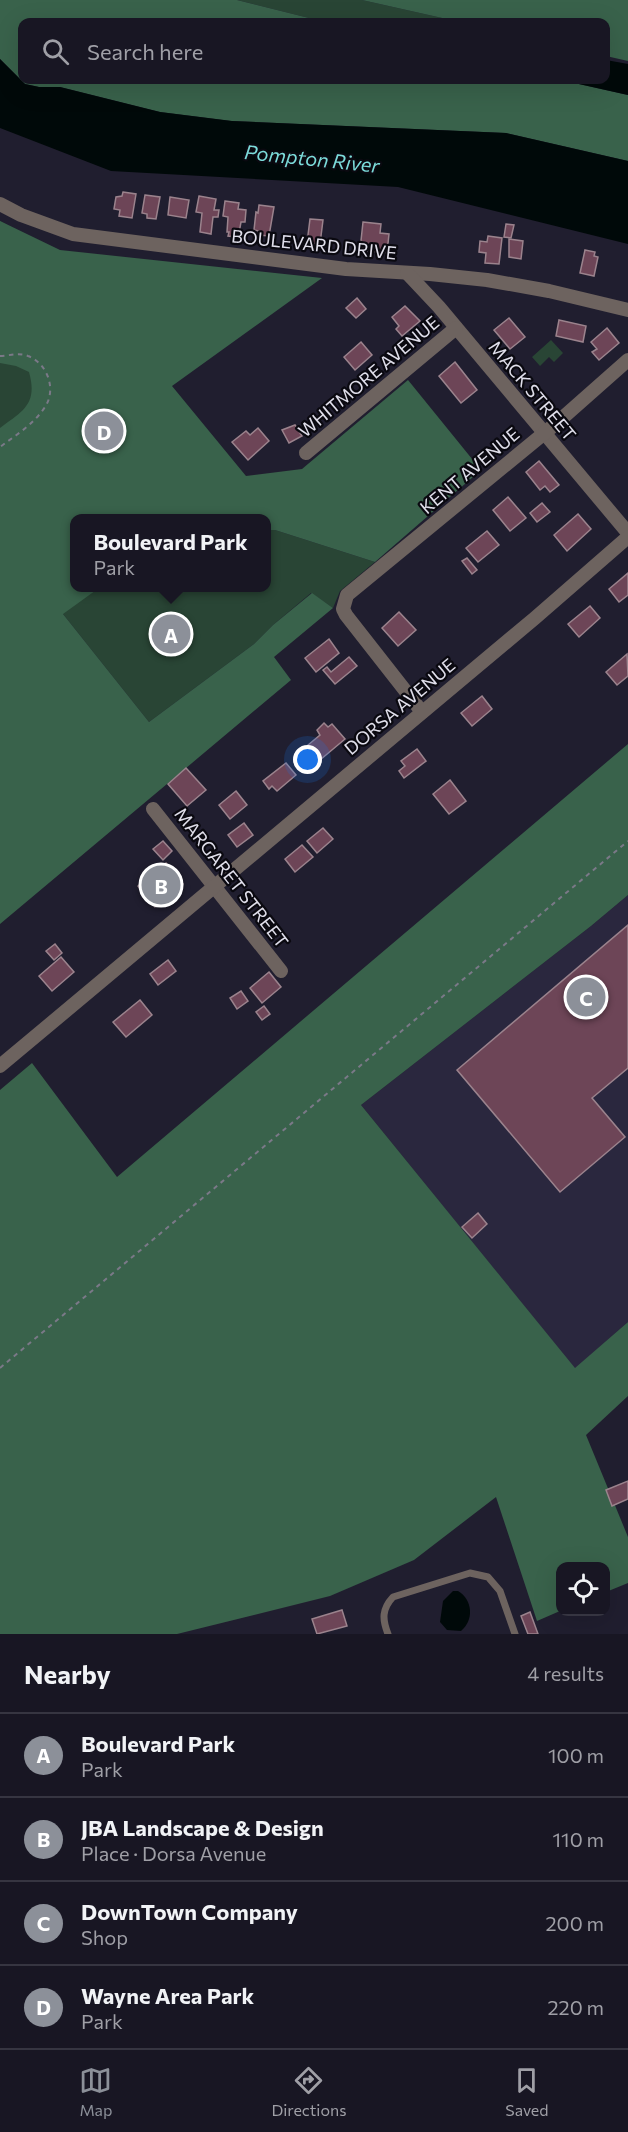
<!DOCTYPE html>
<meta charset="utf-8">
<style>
body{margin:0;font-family:Commissioner,sans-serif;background:#252330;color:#f1f3f6}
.controls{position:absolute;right:18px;bottom:18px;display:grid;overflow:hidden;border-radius:12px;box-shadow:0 6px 24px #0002}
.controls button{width:54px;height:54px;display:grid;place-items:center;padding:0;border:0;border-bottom:2px solid #363541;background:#181623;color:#f1f3f6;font:30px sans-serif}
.you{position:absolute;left:308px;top:760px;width:21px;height:21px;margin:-15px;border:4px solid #fff;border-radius:50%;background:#1a73e8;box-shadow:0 0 0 9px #1a73e833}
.badge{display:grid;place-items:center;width:39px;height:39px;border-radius:50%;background:#8c9099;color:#fff;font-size:20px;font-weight:700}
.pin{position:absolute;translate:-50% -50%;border:3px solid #fff;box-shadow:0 2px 6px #0006}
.popup{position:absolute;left:70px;top:514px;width:201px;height:78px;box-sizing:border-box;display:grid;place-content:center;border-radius:12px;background:#181623;filter:drop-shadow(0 2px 4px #0005);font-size:20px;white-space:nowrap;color:#9f9fa6}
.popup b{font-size:22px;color:#f1f3f6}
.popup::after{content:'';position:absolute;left:50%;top:100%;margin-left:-12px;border:12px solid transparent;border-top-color:#181623}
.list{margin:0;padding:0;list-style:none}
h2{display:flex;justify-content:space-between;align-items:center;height:78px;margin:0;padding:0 24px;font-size:26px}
h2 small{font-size:20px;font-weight:400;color:#9f9fa6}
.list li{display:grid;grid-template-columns:39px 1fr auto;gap:18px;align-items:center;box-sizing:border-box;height:84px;padding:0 24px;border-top:2px solid #363541}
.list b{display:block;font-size:22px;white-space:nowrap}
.list p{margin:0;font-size:20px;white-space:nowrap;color:#9f9fa6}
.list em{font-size:20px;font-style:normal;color:#9f9fa6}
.icon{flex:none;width:33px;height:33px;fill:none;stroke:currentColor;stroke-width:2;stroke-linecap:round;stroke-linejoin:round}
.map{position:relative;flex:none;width:628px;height:1634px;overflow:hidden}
.search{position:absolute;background:#181623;box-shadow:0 6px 24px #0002;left:18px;right:18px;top:18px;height:66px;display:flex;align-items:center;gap:15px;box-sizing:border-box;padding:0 21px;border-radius:12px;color:#9f9fa6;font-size:22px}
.sheet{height:414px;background:#181623}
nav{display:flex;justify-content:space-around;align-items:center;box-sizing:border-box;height:84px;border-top:2px solid #363541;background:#181623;font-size:16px;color:#9f9fa6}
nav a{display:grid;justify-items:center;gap:3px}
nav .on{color:#8c9099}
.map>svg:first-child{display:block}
</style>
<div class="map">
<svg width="628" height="1634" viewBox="0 0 628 1634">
<rect width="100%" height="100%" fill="#201e2f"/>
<path fill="#2a273e" d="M 628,895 L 628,1322 L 575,1369 L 361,1105 L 591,926 Z"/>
<g fill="#294535">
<path d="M 237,0 L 362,0 L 460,22 L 325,22 Z"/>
<path d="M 0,221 L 24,234 L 75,518 L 75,588 L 267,588 L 267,530 L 275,530 L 375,562 L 340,591 L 333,608 L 311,593 L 273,625 L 254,644 L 149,722 L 63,614 L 0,678 Z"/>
<path d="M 551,340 L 563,353 L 554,362 L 549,357 L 540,366 L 532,357 Z"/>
</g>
<g fill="#39624b">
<path d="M 0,0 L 237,0 L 325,22 L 22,22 L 22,80 L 561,80 L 628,95 L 628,161 L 506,133 L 231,121 L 160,112 L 60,87 L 39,87 L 25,84 L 0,59 Z"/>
<path d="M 362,0 L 628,0 L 628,61 L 606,56 L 606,22 L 460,22 Z"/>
<path d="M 0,221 L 60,250 L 322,278 L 172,386 L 246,476 L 302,469 L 408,380 L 481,470 L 375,562 L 275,530 L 267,530 L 267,518 L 75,518 L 75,588 L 99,588 L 63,614 L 149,722 L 254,644 L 273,625 L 312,593 L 333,608 L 274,657 L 291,680 L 0,924 L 0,428 C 23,411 38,404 29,372 L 16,366 L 0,363 Z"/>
<path d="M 628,744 L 628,895 L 591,926 L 361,1105 L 575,1368 L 628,1322 L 628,1396 L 586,1435 L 628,1537 L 628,1583 L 606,1592 L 606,1566 L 560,1566 L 560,1611 L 537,1621 L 496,1497 L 414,1560 L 330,1596 L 177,1634 L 0,1634 L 0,1090 L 32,1063 L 117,1177 Z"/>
</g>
<g fill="#000909">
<path d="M 0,59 L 25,84 L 39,87 L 60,87 L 160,112 L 232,121 L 506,133 L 628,161 L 628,244 L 398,187 L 111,171 L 0,128 Z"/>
<path d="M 606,60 L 628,64 L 628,95 L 561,80 L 606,80 Z"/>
<path d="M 453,1591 L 458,1591 C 473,1600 474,1620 461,1631 L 447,1630 L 440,1622 L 443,1601 Z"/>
</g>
<g fill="#6d4557" stroke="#9b838d" stroke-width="1.5">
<path d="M 123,192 L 136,194 L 132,218 L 119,216 L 120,210 L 114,209 L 116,197 L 122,196 Z"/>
<path d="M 145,195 L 160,197 L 156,219 L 147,218 L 147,214 L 142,213 Z"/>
<path d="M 199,196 L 216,199 L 214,210 L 219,210 L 218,217 L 213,217 L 211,234 L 200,232 L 202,213 L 196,212 Z"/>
<path d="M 170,197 L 189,200 L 186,218 L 168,215 Z"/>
<path d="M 225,201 L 239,203 L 238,209 L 246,210 L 245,222 L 241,222 L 239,233 L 237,233 L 236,237 L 228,236 L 229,232 L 227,232 L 228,217 L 223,216 Z"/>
<path d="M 259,205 L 274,207 L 269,236 L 259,235 L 259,231 L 254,230 L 256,212 L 258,213 Z"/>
<path d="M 310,219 L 323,220 L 320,244 L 307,243 Z"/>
<path d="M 363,222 L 381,224 L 380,233 L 389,234 L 387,253 L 360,250 Z"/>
<path d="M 506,224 L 514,225 L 511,238 L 504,237 Z"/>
<path d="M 488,236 L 502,238 L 499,264 L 485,263 L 486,253 L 479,252 L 480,241 L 487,242 Z"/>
<path d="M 509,239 L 523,241 L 521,259 L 509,257 Z"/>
<path d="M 585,250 L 595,252 L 594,256 L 598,257 L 594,276 L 580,273 Z"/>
<path d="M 357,298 L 366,309 L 356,318 L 346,308 Z"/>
<path d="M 405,306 L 420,321 L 402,336 L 396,329 L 399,326 L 392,317 Z"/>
<path d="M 509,318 L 525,337 L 510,349 L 494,330 Z"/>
<path d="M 559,320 L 586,326 L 583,342 L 556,336 Z"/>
<path d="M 607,328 L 619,343 L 599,360 L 592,352 L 597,349 L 591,342 Z"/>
<path d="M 361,342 L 372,355 L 355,370 L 344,357 Z"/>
<path d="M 455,362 L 477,390 L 461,403 L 439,376 Z"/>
<path d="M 295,425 L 302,436 L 289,443 L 282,430 Z"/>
<path d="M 258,428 L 269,441 L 248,460 L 232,442 L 246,431 L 250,435 Z"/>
<path d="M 539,461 L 559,485 L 550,492 L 545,486 L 540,490 L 526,472 Z"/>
<path d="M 508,497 L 526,518 L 510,531 L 493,510 Z"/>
<path d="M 542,503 L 550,512 L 537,522 L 530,513 Z"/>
<path d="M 578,514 L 591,529 L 567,551 L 554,535 Z"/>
<path d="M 487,531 L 499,545 L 478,562 L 466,548 Z"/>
<path d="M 467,558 L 477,570 L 472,574 L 462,561 Z"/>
<path d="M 628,573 L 628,595 L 619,602 L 609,589 Z"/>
<path d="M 590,606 L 600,618 L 579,637 L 568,624 Z"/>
<path d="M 399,612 L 416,630 L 398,646 L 382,628 Z"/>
<path d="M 329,639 L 339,653 L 316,672 L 305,658 Z"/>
<path d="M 627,654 L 628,676 L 617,685 L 606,672 Z"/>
<path d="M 349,657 L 357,666 L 335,684 L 323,670 L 327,667 L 331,672 Z"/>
<path d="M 482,696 L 492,709 L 472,726 L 461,713 Z"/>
<path d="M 324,723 L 328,727 L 332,724 L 345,739 L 320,760 L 308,745 L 320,735 L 317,730 Z"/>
<path d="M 417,749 L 426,761 L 404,778 L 399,771 L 405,766 L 401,761 Z"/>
<path d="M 286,763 L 296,775 L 277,791 L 272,786 L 269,789 L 263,781 Z"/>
<path d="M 186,768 L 206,790 L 187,806 L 168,784 Z"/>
<path d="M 450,780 L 466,801 L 449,814 L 433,794 Z"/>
<path d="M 236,791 L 247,805 L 230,819 L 219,805 Z"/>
<path d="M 244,823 L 253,835 L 237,847 L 228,835 Z"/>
<path d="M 323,828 L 333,839 L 317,853 L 307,841 Z"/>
<path d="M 163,841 L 172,851 L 163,860 L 153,849 Z"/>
<path d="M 302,845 L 313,857 L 295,872 L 285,859 Z"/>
<path d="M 166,863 L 183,884 L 155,907 L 138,886 Z"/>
<path d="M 628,925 L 628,1068 L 592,1098 L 625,1137 L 560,1192 L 457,1070 Z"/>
<path d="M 55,944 L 62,953 L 54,960 L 46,951 Z"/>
<path d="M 61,957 L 74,972 L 52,991 L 39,976 Z"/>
<path d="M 168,960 L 176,971 L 158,985 L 150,974 Z"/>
<path d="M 269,972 L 281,987 L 262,1003 L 250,988 Z"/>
<path d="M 241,991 L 248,1001 L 237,1009 L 230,998 Z"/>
<path d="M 140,1000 L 152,1015 L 126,1037 L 113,1022 Z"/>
<path d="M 264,1006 L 270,1014 L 262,1020 L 256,1012 Z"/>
<path d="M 478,1213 L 487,1224 L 472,1238 L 462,1227 Z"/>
<path d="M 628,1481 L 628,1499 L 612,1506 L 606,1490 Z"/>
<path d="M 342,1610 L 347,1626 L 317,1634 L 312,1619 Z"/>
<path d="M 530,1612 L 538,1634 L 528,1634 L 521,1616 Z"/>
</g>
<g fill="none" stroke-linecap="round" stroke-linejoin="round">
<g stroke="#7b7988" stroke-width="2" stroke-dasharray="4.5 4.5" stroke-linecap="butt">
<path d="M 0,356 C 9,356 18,352 28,356 C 47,363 57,389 45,407 C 34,424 16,435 0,447"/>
<path d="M 0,1368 L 628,841"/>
</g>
<path stroke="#6d635f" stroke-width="7" d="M 388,1634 C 382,1619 382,1609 393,1597 L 470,1573 L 488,1577 L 500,1591 L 515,1634"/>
<g stroke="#6d635f" stroke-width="14">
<path d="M 0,204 L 21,215 L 73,234 L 346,269 L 430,274 L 487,280 L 549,291 L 628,310"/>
<path d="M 407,273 L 439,307 L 628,533"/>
<path d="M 306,453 L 456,328"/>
<path d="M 422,712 L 346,615 L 343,609 L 347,595 L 559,421 L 628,360"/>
<path d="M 153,809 L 281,971"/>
<path d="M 0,1066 L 535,618 L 628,537"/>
</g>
</g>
<g text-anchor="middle" stroke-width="4.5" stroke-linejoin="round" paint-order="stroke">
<g font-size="18" fill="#e0dfeb" stroke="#0a0910">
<text transform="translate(314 245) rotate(6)" y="6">BOULEVARD DRIVE</text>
<text transform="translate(369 377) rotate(-40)" y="6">WHITMORE AVENUE</text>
<text transform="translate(532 391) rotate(50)" y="6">MACK STREET</text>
<text transform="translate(470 471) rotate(-40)" y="6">KENT AVENUE</text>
<text transform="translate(400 707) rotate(-40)" y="6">DORSA AVENUE</text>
<text transform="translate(231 878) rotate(52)" y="6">MARGARET STREET</text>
</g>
<g font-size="20" font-style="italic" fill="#7cdbda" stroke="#0a0910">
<text transform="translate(312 159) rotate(6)" y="7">Pompton River</text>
</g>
</g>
</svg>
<div class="controls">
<button><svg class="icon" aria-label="locate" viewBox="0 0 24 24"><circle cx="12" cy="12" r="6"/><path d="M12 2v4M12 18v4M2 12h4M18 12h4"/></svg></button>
</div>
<div class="you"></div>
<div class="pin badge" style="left:171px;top:634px">A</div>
<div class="popup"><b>Boulevard Park</b>Park</div>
<div class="pin badge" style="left:161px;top:885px">B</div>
<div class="pin badge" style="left:586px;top:997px">C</div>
<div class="pin badge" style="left:104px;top:431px">D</div>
<div class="search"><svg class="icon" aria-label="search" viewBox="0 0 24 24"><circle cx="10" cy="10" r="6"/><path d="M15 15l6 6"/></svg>Search here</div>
</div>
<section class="sheet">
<h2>Nearby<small>4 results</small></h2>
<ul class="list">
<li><span class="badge">A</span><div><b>Boulevard Park</b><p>Park</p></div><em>100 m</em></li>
<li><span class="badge">B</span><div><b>JBA Landscape &amp; Design</b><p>Place · Dorsa Avenue</p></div><em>110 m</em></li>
<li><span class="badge">C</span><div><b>DownTown Company</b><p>Shop</p></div><em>200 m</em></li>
<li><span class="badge">D</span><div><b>Wayne Area Park</b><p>Park</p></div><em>220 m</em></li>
</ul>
</section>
<nav>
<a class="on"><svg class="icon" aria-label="map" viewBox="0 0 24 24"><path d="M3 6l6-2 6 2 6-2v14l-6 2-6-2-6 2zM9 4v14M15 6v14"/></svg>Map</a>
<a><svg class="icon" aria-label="directions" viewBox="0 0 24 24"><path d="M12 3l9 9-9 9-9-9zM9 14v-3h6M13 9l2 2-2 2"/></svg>Directions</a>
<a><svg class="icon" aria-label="saved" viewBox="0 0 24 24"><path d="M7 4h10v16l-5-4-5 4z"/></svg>Saved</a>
</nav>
